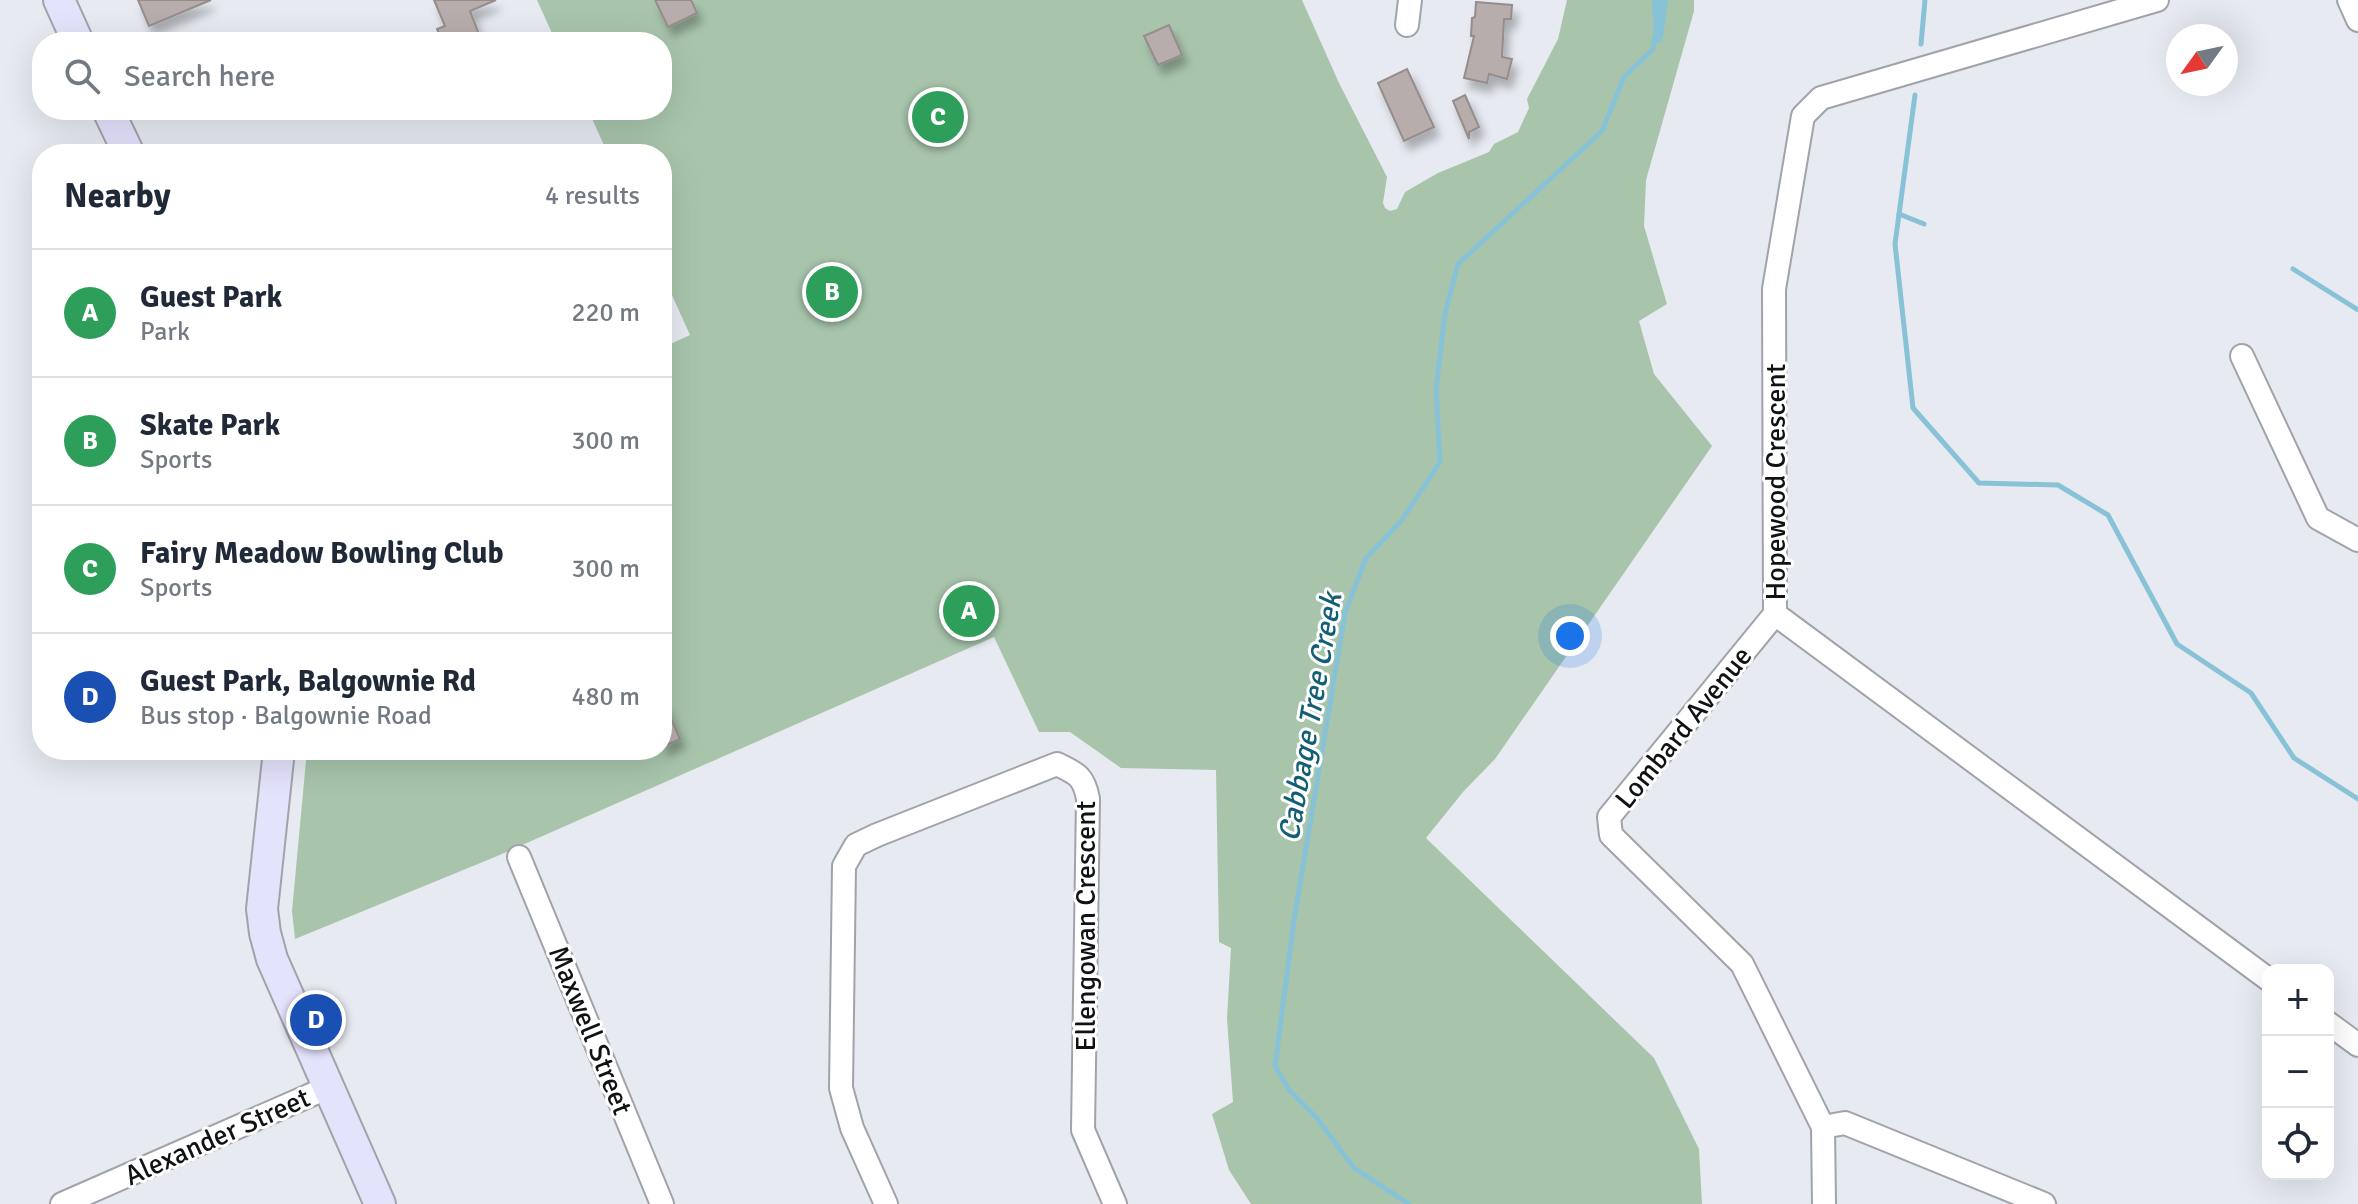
<!DOCTYPE html>
<meta charset="utf-8">
<style>
body{margin:0;font-family:Signika,sans-serif;background:#f6f6f7;color:#1f2937}
.controls{position:absolute;right:24px;bottom:24px;display:grid;overflow:hidden;border-radius:16px;box-shadow:0 8px 32px #0002}
.controls button{width:72px;height:72px;display:grid;place-items:center;padding:0;border:0;border-bottom:2px solid #e0e1e3;background:#fff;color:#1f2937;font:40px sans-serif}
.compass{position:absolute;left:2166px;top:24px;width:72px;height:72px;border-radius:50%;background:#fff;box-shadow:0 8px 32px #0002;rotate:237deg}
.you{position:absolute;left:1570px;top:636px;width:28px;height:28px;margin:-20px;border:6px solid #fff;border-radius:50%;background:#1a73e8;box-shadow:0 0 0 12px #1a73e833}
.badge{display:grid;place-items:center;width:52px;height:52px;border-radius:50%;background:#111827;color:#fff;font-size:26px;font-weight:700}
.pin{position:absolute;translate:-50% -50%;border:4px solid #fff;box-shadow:0 2px 8px #0006}
.list{margin:0;padding:0;list-style:none}
h2{display:flex;justify-content:space-between;align-items:center;height:104px;margin:0;padding:0 32px;font-size:34px}
h2 small{font-size:26px;font-weight:400;color:#747a83}
.list li{display:grid;grid-template-columns:52px 1fr auto;gap:24px;align-items:center;box-sizing:border-box;height:128px;padding:0 32px;border-top:2px solid #e0e1e3}
.list b{display:block;font-size:30px;white-space:nowrap}
.list p{margin:0;font-size:26px;white-space:nowrap;color:#747a83}
.list em{font-size:26px;font-style:normal;color:#747a83}
.icon{flex:none;width:44px;height:44px;fill:none;stroke:currentColor;stroke-width:2;stroke-linecap:round;stroke-linejoin:round}
.map{position:relative;flex:none;width:2358px;height:1204px;overflow:hidden}
.search{position:absolute;background:#fff;box-shadow:0 8px 32px #0002;left:32px;top:32px;width:640px;height:88px;display:flex;align-items:center;gap:20px;box-sizing:border-box;padding:0 28px;border-radius:32px;color:#747a83;font-size:30px}
.panel{position:absolute;background:#fff;box-shadow:0 8px 32px #0002;left:32px;top:144px;width:640px;height:616px;border-radius:32px}
.map>svg:first-child{display:block}
</style>
<div class="map">
<svg width="2358" height="1204" viewBox="0 0 2358 1204">
<defs>
<filter id="shadow"><feDropShadow dx="5" dy="9" stdDeviation="4" flood-color="#0004"/></filter>
</defs>
<rect width="100%" height="100%" fill="#e7eaf1"/>
<path fill="#a8c5ac" d="M 537,0 L 1302,0 L 1339,83 L 1387,177 L 1383,203 L 1385,208 L 1390,211 L 1397,209 L 1405,192 L 1438,173 L 1489,152 L 1494,144 L 1518,132 L 1529,108 L 1527,99 L 1558,39 L 1567,0 L 1694,0 L 1694,11 L 1646,180 L 1644,226 L 1667,304 L 1639,321 L 1654,374 L 1712,446 L 1495,759 L 1463,792 L 1426,838 L 1654,1058 L 1699,1149 L 1702,1204 L 1251,1204 L 1229,1170 L 1212,1114 L 1233,1102 L 1227,1019 L 1231,948 L 1219,942 L 1216,770 L 1121,768 L 1070,732 L 1039,732 L 994,637 L 495,857 L 295,939 L 292,911 L 307,750 L 662,750 L 662,348 L 690,335 L 662,273 L 662,154 L 608,154 L 588,110 L 662,110 L 662,42 L 556,42 Z"/>
<path fill="#88c2d7" d="M 1652,0 L 1668,0 L 1663,38 L 1659,44 L 1654,40 Z"/>
<g fill="none" stroke-linecap="round" stroke-linejoin="round">
<g stroke="#88c2d7" stroke-width="5">
<path d="M 1921,44 L 1925,0"/>
<path d="M 1915,95 L 1895,244 L 1913,408 L 1979,483 L 2058,485 L 2108,515 L 2177,644 L 2251,693 L 2294,758 L 2358,799"/>
<path d="M 1899,214 L 1924,224"/>
<path d="M 2293,269 L 2358,310"/>
<path d="M 1409,1204 L 1354,1168 L 1317,1118 L 1290,1091 L 1275,1066 L 1294,920 L 1345,613 L 1366,558 L 1402,520 L 1440,462 L 1436,390 L 1445,313 L 1458,264 L 1602,131 L 1624,77 L 1653,49 L 1655,35"/>
</g>
</g>
<g fill="#b6adac" stroke="#958c8c" stroke-width="2" filter="url(#shadow)">
<path d="M 138,0 L 211,0 L 149,26 Z"/>
<path d="M 434,0 L 496,0 L 470,11 L 482,42 L 443,42 L 437,29 L 445,26 Z"/>
<path d="M 655,0 L 691,0 L 697,13 L 668,27 Z"/>
<path d="M 1476,2 L 1512,5 L 1511,19 L 1504,19 L 1502,57 L 1512,59 L 1507,79 L 1489,74 L 1487,83 L 1464,78 L 1474,36 L 1471,36 L 1472,18 L 1475,17 Z"/>
<path d="M 1169,25 L 1182,55 L 1158,65 L 1144,36 Z"/>
<path d="M 1407,69 L 1434,127 L 1404,141 L 1378,83 Z"/>
<path d="M 1465,95 L 1479,127 L 1469,132 L 1469,139 L 1453,101 Z"/>
<path d="M 662,698 L 680,739 L 662,747 Z"/>
</g>
<g fill="none" stroke-linecap="round" stroke-linejoin="round">
<defs>
<g id="minor">
<path d="M 2349,0 L 2358,20"/>
<path d="M 1407,25 L 1410,0"/>
<path d="M 2242,356 L 2318,518 L 2358,540"/>
<path d="M 1775,614 L 1774,289 L 1803,116 L 1821,98 L 2157,0"/>
<path d="M 1775,614 L 1609,817 L 1611,835 L 1742,964 L 1823,1127 L 1824,1204"/>
<path d="M 1775,614 L 2268,979"/>
<path d="M 519,857 L 662,1204"/>
<path d="M 2328,1023 L 2358,1045"/>
<path d="M 1823,1127 L 1845,1123 L 2044,1204"/>
<path d="M 62,1204 L 329,1087"/>
<path d="M 886,1204 L 852,1128 L 841,1088 L 844,866 L 856,845 L 877,835 L 1057,764 C 1076,773 1084,776 1088,799 L 1083,1130 L 1115,1204"/>
</g>
<g id="secondary">
<path d="M 59,0 L 78,42"/>
<path d="M 108,110 L 129,154"/>
<path d="M 279,750 L 262,909 L 265,933 L 272,959 L 380,1204"/>
</g>
</defs>
<use href="#minor" stroke="#a0a3aa" stroke-width="26"/>
<use href="#secondary" stroke="#a0a3aa" stroke-width="34"/>
<use href="#minor" stroke="#fff" stroke-width="22"/>
<use href="#secondary" stroke="#e4e3fc" stroke-width="30"/>
</g>
<g text-anchor="middle" stroke-width="6" stroke-linejoin="round" paint-order="stroke">
<g font-size="28" fill="#0f1113" stroke="#fff">
<text transform="translate(1775 482) rotate(-90)" y="10">Hopewood Crescent</text>
<text transform="translate(1683 727) rotate(-51)" y="10">Lombard Avenue</text>
<text transform="translate(1085 926) rotate(-90)" y="10">Ellengowan Crescent</text>
<text transform="translate(591 1030) rotate(68)" y="10">Maxwell Street</text>
<text transform="translate(217 1136) rotate(-24)" y="10">Alexander Street</text>
</g>
<g font-size="30" font-style="italic" fill="#125f75" stroke="#fff">
<text transform="translate(1310 717) rotate(-80)" y="10">Cabbage Tree Creek</text>
</g>
</g>
</svg>
<div class="controls">
<button>+</button>
<button>−</button>
<button><svg class="icon" aria-label="locate" viewBox="0 0 24 24"><circle cx="12" cy="12" r="6"/><path d="M12 2v4M12 18v4M2 12h4M18 12h4"/></svg></button>
</div>
<svg class="compass" viewBox="-18 -18 36 36"><path d="M0-13l5 13h-10z" fill="#e53935"/><path d="M0 13l5-13h-10z" fill="#747a83"/></svg>
<div class="you"></div>
<div class="pin badge" style="left:969px;top:611px;background:#2e9e5b">A</div>
<div class="pin badge" style="left:832px;top:292px;background:#2e9e5b">B</div>
<div class="pin badge" style="left:938px;top:117px;background:#2e9e5b">C</div>
<div class="pin badge" style="left:316px;top:1020px;background:#1a4fb4">D</div>
<div class="search"><svg class="icon" aria-label="search" viewBox="0 0 24 24"><circle cx="10" cy="10" r="6"/><path d="M15 15l6 6"/></svg>Search here</div>
<section class="panel">
<h2>Nearby<small>4 results</small></h2>
<ul class="list">
<li><span class="badge" style="background:#2e9e5b">A</span><div><b>Guest Park</b><p>Park</p></div><em>220 m</em></li>
<li><span class="badge" style="background:#2e9e5b">B</span><div><b>Skate Park</b><p>Sports</p></div><em>300 m</em></li>
<li><span class="badge" style="background:#2e9e5b">C</span><div><b>Fairy Meadow Bowling Club</b><p>Sports</p></div><em>300 m</em></li>
<li><span class="badge" style="background:#1a4fb4">D</span><div><b>Guest Park, Balgownie Rd</b><p>Bus stop · Balgownie Road</p></div><em>480 m</em></li>
</ul>
</section>
</div>
